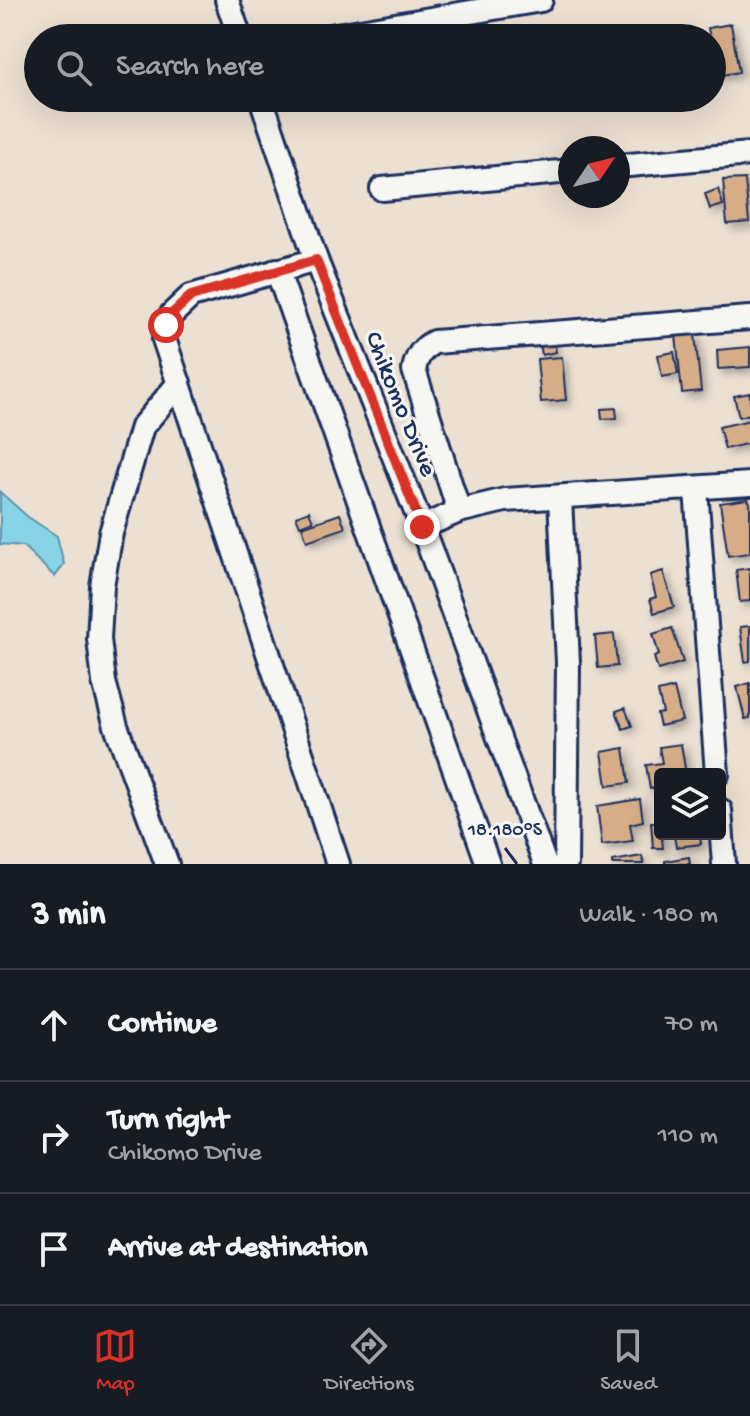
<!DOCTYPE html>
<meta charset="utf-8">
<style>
body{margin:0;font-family:"Gochi Hand",sans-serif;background:#20242c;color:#f1f3f6}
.controls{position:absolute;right:24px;bottom:24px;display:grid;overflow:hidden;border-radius:8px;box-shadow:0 8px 32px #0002}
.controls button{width:72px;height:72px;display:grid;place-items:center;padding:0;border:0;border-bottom:2px solid #363941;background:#171b24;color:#f1f3f6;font:40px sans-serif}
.compass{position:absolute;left:558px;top:136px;width:72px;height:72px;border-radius:50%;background:#171b24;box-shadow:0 8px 32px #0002;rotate:55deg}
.stop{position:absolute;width:24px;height:24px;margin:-18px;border:6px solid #d93025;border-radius:50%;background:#fff}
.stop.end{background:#d93025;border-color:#fff;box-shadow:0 2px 8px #0008}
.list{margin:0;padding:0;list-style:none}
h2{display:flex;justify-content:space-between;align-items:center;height:104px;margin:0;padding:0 32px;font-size:34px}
h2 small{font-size:26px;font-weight:400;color:#9ea1a6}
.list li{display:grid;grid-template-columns:52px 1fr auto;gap:24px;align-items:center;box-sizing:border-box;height:112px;padding:0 32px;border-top:2px solid #363941}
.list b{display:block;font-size:30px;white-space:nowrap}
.list p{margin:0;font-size:26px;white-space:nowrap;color:#9ea1a6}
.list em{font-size:26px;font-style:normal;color:#9ea1a6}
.icon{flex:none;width:44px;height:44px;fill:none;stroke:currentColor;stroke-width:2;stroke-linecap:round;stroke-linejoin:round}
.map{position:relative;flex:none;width:750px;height:864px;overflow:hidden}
.search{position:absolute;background:#171b24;box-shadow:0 8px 32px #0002;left:24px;right:24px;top:24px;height:88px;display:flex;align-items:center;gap:20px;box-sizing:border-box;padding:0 28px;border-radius:44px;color:#9ea1a6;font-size:30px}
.sheet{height:440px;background:#171b24}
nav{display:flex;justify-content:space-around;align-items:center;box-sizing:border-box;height:112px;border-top:2px solid #363941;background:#171b24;font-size:22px;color:#9ea1a6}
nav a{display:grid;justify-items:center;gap:4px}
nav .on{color:#d93025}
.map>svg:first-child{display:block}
</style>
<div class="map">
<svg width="750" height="864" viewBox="0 0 750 864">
<defs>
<filter id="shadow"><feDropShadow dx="4.5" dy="4.5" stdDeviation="4" flood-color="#0004"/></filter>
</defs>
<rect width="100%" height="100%" fill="#ece0d2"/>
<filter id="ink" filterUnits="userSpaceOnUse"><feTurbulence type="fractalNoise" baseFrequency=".0125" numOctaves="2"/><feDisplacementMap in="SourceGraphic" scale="16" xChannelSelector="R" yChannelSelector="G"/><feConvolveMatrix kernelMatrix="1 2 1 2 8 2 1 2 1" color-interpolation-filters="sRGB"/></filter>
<g filter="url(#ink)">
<path fill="#87d4e6" stroke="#5c92b0" stroke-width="2" d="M 0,492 L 28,517 L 57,536 L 64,564 L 55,577 L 23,546 L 0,544 Z"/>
<g fill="#d6ad87" stroke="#1b2f5e" stroke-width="2" filter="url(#shadow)">
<path d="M 731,24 L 739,72 L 717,76 L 712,38 L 710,38 L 708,28 Z"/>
<path d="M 745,179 L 749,222 L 727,224 L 723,180 Z"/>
<path d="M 718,189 L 723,205 L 710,209 L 705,194 Z"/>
<path d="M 695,334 L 701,391 L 682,393 L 676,335 Z"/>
<path d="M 554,342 L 556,352 L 542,355 L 540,344 Z"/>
<path d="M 750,347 L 750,367 L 718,369 L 717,350 Z"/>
<path d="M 674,352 L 678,374 L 662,377 L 658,355 Z"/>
<path d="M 562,357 L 566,400 L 541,402 L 537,359 Z"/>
<path d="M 750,393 L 750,414 L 739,417 L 734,396 Z"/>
<path d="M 616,408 L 617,418 L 602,419 L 601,409 Z"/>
<path d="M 750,420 L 750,443 L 725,449 L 719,427 Z"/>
<path d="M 748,499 L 750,503 L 750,553 L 728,556 L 720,503 Z"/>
<path d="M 309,511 L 313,521 L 300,526 L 296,516 Z"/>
<path d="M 340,514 L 345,528 L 307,541 L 302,527 Z"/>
<path d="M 750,568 L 750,601 L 740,602 L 736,570 Z"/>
<path d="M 663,571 L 674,607 L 654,613 L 650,599 L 656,597 L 650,575 Z"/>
<path d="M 750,626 L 750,661 L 745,662 L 740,627 Z"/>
<path d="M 672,628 L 683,662 L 658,670 L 654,657 L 659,655 L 653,634 Z"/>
<path d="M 614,634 L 617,666 L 598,668 L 595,636 Z"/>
<path d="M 750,683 L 750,718 L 745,719 L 737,687 Z"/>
<path d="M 674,688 L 682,721 L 660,726 L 657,714 L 663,713 L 658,692 Z"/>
<path d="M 625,708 L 632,726 L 623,729 L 616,711 Z"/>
<path d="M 681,744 L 686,774 L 660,774 L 660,787 L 650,789 L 646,765 L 662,763 L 659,747 Z"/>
<path d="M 624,748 L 629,783 L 607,786 L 602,752 Z"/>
<path d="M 640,799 L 643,821 L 630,824 L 633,841 L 602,845 L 597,806 Z"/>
<path d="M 651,822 L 660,822 L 663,848 L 653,848 Z"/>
<path d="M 667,834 L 700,834 L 701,844 L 676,847 L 674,836 L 668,837 Z"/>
<path d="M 642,856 L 644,864 L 612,864 L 612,861 Z"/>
<path d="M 689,857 L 690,864 L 665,864 L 665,861 Z"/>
</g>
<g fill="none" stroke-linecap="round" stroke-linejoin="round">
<defs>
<g id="minor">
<path d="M 227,0 L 240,38"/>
<path d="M 331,36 L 541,0"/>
<path d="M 261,98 L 316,260 L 422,527 L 545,864"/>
<path d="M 618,166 L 750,154"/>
<path d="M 382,189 L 570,171"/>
<path d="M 316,260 L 191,296 L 172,314 L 166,325 L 164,339 L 338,864"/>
<path d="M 277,270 L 488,864"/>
<path d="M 750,318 L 434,342 C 422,348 416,357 414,370 L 459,511 L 505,500 L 750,484"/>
<path d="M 696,489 L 717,774"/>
<path d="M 560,498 L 568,663 L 566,864"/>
<path d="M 422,527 L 459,511"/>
<path d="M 720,810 L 724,864"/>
<path d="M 167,864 L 116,726 L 104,682 L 99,639 L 102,586 L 111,533 L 142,427 L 179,383"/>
</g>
</defs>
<use href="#minor" stroke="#1b2f5e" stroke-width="28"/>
<use href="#minor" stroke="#f6f6f2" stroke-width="22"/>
</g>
</g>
<g fill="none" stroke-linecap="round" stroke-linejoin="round" filter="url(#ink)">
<path stroke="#d93025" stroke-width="10" d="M 166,325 L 172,314 L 191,296 L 316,260 L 422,527"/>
</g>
<path fill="none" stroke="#1b2f5e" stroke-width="3" d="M 505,848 L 517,864"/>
<g text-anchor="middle" stroke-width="6" stroke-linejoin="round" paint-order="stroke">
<g font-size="26" fill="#1b2f5e" stroke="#f6f6f2">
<text transform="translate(403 403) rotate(68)" y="9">Chikomo Drive</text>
</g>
</g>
<g font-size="20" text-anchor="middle" fill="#1b2f5e" stroke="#f6f6f2" stroke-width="6" stroke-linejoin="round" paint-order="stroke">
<text x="505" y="835">18.180°S</text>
</g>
</svg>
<div class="controls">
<button><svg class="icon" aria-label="layers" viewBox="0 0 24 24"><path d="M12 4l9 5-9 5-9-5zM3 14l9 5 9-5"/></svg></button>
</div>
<svg class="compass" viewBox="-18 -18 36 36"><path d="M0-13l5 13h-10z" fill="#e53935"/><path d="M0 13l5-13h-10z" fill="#9ea1a6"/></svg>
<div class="stop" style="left:166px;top:325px"></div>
<div class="stop end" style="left:422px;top:527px"></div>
<div class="search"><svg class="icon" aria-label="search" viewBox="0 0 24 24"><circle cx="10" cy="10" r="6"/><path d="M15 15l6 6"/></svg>Search here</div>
</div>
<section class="sheet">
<h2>3 min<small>Walk · 180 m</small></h2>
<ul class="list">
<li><svg class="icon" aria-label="ahead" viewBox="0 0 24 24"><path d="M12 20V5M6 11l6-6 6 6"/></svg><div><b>Continue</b></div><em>70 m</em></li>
<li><svg class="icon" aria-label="right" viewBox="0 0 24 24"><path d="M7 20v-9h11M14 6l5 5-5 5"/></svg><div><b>Turn right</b><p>Chikomo Drive</p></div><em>110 m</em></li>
<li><svg class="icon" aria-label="arrive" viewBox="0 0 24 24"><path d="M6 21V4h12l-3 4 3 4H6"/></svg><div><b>Arrive at destination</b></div></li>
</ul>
</section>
<nav>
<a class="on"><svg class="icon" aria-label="map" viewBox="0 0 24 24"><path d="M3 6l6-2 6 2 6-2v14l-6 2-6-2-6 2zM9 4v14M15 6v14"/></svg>Map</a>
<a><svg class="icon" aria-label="directions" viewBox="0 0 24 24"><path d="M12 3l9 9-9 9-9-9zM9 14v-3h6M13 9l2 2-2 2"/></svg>Directions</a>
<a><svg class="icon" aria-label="saved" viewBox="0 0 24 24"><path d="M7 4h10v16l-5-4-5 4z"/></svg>Saved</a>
</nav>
